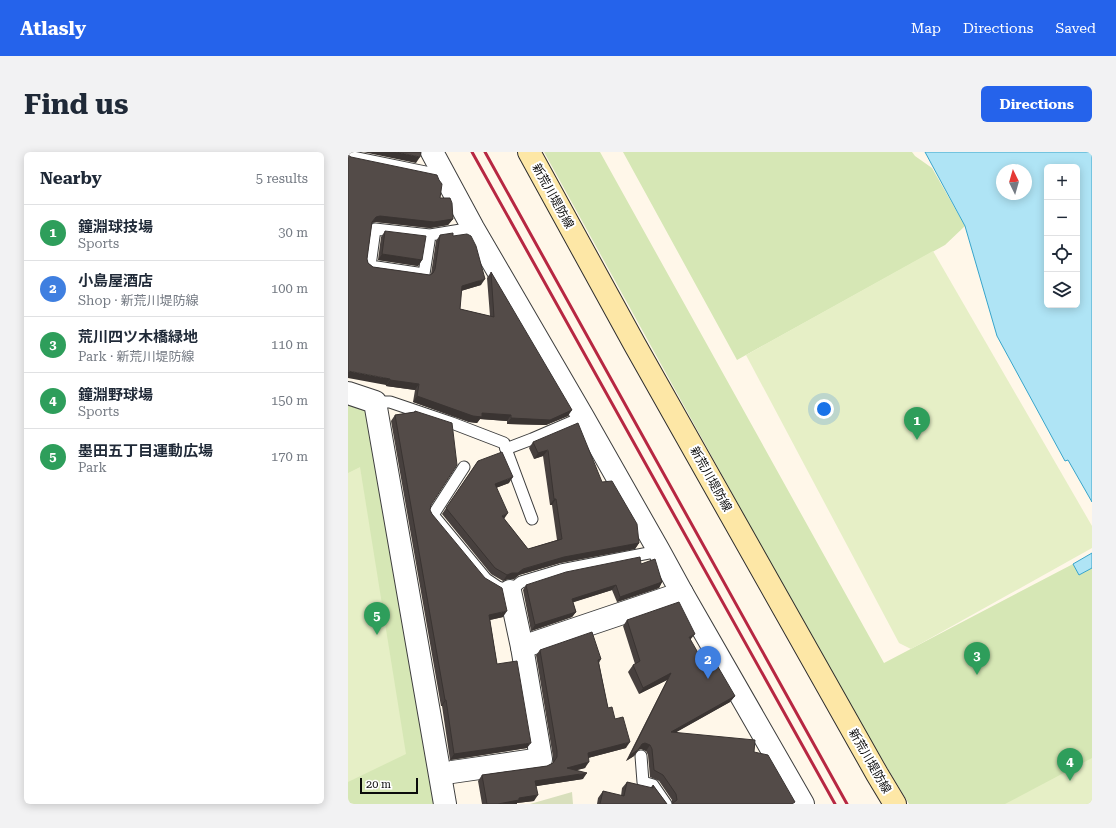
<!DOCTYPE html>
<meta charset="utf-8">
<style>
body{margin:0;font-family:"Roboto Serif","Noto Sans JP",serif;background:#f2f2f3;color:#1f2937}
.controls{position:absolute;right:12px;top:12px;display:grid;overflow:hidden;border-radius:6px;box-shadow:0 2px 10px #0003}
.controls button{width:36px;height:36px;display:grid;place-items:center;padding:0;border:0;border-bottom:1px solid #e0e1e3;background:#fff;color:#1f2937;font:20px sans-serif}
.compass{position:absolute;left:648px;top:12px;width:36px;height:36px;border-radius:50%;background:#fff;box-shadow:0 2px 10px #0003;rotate:355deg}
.scale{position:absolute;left:12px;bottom:10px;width:58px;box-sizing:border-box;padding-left:4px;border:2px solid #0b0b0b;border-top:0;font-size:11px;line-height:14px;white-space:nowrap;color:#0b0b0b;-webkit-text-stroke:3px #fff;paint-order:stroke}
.you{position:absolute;left:476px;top:257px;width:14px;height:14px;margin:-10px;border:3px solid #fff;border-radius:50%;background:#1a73e8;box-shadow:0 0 0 6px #1a73e833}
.badge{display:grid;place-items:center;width:26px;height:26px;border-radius:50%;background:#2563eb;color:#fff;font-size:13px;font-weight:700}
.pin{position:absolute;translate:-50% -33px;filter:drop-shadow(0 1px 2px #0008)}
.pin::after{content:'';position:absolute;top:21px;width:14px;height:12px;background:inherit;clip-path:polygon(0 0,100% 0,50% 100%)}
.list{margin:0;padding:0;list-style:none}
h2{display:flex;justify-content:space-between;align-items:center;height:52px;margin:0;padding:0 16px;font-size:17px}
h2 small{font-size:13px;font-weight:400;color:#747a83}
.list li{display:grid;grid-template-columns:26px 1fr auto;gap:12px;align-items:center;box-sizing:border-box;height:56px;padding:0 16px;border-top:1px solid #e0e1e3}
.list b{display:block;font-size:15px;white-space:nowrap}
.list p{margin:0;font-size:13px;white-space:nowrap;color:#747a83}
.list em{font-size:13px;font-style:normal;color:#747a83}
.icon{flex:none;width:22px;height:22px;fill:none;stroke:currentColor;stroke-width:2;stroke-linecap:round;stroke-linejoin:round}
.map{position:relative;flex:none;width:744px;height:652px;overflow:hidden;border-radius:6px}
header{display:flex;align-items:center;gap:24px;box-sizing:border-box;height:56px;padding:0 20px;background:#2563eb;color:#fff}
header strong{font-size:19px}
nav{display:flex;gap:22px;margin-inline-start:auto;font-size:14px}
.intro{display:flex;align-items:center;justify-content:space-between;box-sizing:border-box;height:96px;padding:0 24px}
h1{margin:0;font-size:28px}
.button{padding:10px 18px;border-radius:6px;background:#2563eb;color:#fff;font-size:14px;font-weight:700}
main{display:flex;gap:24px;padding:0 24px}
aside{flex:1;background:#fff;border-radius:6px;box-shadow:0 2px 10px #0003}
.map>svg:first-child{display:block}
</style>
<header>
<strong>Atlasly</strong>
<nav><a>Map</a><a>Directions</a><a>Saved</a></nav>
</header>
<div class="intro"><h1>Find us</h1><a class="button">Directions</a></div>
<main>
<aside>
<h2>Nearby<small>5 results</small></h2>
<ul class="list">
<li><span class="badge" style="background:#2e9e5b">1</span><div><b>鐘淵球技場</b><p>Sports</p></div><em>30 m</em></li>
<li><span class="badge" style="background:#3f7fe0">2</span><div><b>小島屋酒店</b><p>Shop · 新荒川堤防線</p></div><em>100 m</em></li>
<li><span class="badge" style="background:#2e9e5b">3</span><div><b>荒川四ツ木橋緑地</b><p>Park · 新荒川堤防線</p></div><em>110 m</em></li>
<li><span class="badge" style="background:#2e9e5b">4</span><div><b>鐘淵野球場</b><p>Sports</p></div><em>150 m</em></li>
<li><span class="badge" style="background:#2e9e5b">5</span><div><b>墨田五丁目運動広場</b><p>Park</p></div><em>170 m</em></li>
</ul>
</aside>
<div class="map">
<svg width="744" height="652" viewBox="0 0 744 652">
<rect width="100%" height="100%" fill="#fff7e9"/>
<g fill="#d6e7b5">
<path d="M 196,0 L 252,0 L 536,511 L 725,412 L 731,423 L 744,416 L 744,652 L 561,652 L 491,535 Z"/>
<path d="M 275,0 L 564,0 L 567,4 L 584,16 L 617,74 L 597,93 L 389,208 Z"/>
<path d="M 0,249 L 20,256 L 87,652 L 0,652 Z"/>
</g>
<path fill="#d8dfbc" d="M 224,640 L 225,652 L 233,652 L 182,652 Z"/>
<g fill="#e6efc6">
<path d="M 585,99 L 744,374 L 744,396 L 563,497 L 551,491 L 398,203 Z"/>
<path d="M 12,315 L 58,602 L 0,630 L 0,321 Z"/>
<path d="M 744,606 L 744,652 L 657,652 Z"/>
</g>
<g fill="#afe4f5" stroke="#38a4ca" fill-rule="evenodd">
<path d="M 577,0 L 744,0 L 744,350 L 720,308 L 717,309 L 649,184 L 617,74 ZM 699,15 L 729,15 L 729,153 L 699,153 ZM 654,18 L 678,18 L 678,42 L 654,42 Z"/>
<path d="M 744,401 L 744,416 L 731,423 L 725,412 Z"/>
</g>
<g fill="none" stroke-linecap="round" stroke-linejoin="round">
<defs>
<g id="service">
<path d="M 0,4 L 97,24"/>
<path d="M 82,83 L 76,122 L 22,114 L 27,77 L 82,83 L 125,76"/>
<path d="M 27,250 L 42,250 L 104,271 L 156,291 L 158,297 L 184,287 L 235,265"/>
<path d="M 158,297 L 184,367"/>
<path d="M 116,315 L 85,363 L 138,427 L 150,435 L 162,439 L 173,430 L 213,418 L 311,399"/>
<path d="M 293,604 L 295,630 L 305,633 L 318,652"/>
</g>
<g id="minor">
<path d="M 84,0 L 125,76 L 235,265 L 311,399 L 334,441 L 455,652"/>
<path d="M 0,241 L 27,250 L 97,652"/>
<path d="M 174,495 L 334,441"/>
<path d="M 93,623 L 104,620 L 193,607 L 174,495 L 162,439"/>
</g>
<path id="secondary" d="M 181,0 L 287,193 L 529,622 L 547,652"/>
</defs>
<use href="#service" stroke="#3e3e3e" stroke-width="13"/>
<use href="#minor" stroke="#3e3e3e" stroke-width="24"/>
<use href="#secondary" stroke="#2d2d2d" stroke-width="24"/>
<use href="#service" stroke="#fff" stroke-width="11"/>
<use href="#minor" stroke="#fff" stroke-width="22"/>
<use href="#secondary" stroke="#fde7a6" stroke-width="22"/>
<g stroke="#b72742" stroke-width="3">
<path d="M 124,0 L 487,652"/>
<path d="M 137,0 L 499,652"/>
</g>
</g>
<g fill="#47403e">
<path d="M 3,5 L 92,46 L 105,67 L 100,73 L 82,76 L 28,70 L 24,71 L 19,107 L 20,111 L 25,115 L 82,123 L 83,122 L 88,89 L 92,83 L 105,84 L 133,133 L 113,139 L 112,157 L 142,164 L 139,126 L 143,120 L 220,264 L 198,273 L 159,272 L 159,269 L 132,267 L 129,271 L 121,270 L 65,250 L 67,238 L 38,234 Z"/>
<path d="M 37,79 L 74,108 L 70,114 L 30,108 L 33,85 Z"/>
<path d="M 67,259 L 83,353 L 82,358 L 84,362 L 155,465 L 142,468 L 149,512 L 179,596 L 102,608 L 94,554 L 93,554 L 43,269 L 47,263 L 66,260 Z"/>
<path d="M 185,290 L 254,330 L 291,391 L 287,397 L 212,411 L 171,423 L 166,427 L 160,427 L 155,429 L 143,422 L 94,362 L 130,309 L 161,331 L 148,336 L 156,367 L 180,397 L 209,388 L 204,353 L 202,353 L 195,304 L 186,307 L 181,296 Z"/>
<path d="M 293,412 L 314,430 L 311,436 L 269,450 L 264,438 L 225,450 L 228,460 L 224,465 L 183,479 L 175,438 L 178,433 Z"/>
<path d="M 279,468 L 342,488 L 357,513 L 387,544 L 382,550 L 328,580 L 406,600 L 324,652 L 324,648 L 311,629 L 302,625 L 300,603 L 298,599 L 293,597 L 290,598 L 286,604 L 278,609 L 319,528 L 291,542 L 280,520 L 285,513 L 287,512 L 275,474 Z"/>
<path d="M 192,498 L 253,507 L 251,511 L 260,556 L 267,567 L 278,596 L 240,606 L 237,616 L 228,618 L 235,627 L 188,634 L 186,649 L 169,651 L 169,652 L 134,652 L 130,629 L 134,623 L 199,614 L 205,611 L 205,605 L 188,503 Z"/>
<path d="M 279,630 L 302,636 L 305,633 L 319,652 L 249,652 L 250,646 L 255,639 L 273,644 L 274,636 Z"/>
</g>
<g fill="#3a3432">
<path d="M 15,0 L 48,0 L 72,5 L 68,11 Z"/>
<path d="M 32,64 L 105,67 L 100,73 L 82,76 L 28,70 L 24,71 L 28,65 Z"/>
<path d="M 34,102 L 74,108 L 70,114 L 30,108 Z"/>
<path d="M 137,127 L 133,133 L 109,140 L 114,134 Z"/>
<path d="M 0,219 L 42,227 L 38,233 L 0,226 Z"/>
<path d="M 42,228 L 71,232 L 67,238 L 38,234 Z"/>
<path d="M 69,244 L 134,261 L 163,263 L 159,269 L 132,267 L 129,271 L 121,270 L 65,250 Z"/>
<path d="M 224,258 L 220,264 L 198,273 L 159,272 L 163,266 Z"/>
<path d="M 200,298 L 195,304 L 186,307 L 190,301 Z"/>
<path d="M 165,325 L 161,331 L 142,338 L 147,332 Z"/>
<path d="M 206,347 L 208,347 L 204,353 L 202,353 Z"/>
<path d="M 160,361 L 156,367 L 154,364 Z"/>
<path d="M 291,391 L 287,397 L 212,411 L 171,423 L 166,427 L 160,427 L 155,429 L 159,423 L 164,421 L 216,405 Z"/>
<path d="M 314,430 L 311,436 L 269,450 L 272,445 Z"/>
<path d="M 268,433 L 264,438 L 220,452 L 224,447 Z"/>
<path d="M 159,459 L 155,465 L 137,469 L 141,463 Z"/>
<path d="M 228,460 L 224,465 L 183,479 L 187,473 Z"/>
<path d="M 347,482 L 342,488 L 341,485 Z"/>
<path d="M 323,521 L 319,528 L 291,542 L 295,536 Z"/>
<path d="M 387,544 L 382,550 L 318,586 L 323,580 Z"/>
<path d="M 97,548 L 98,548 L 94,554 L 93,554 Z"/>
<path d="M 282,590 L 278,596 L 236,607 L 240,601 Z"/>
<path d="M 183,591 L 179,596 L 102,608 L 106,602 Z"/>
<path d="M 297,591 L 302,593 L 298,599 L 293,597 L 289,598 L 294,592 Z"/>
<path d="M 290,598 L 286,604 L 278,609 L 282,603 Z"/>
<path d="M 241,610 L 237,616 L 215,622 L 219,616 Z"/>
<path d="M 239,621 L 235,627 L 183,635 L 187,629 Z"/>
<path d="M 190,643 L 186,649 L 169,651 L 169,652 L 150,652 L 171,646 Z"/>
</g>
<g fill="#534b48" stroke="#3a3432">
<path d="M 48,0 L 73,0 L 72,5 Z"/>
<path d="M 0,3 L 3,5 L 89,23 L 91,28 L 94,32 L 92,46 L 102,46 L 104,51 L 105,67 L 86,70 L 32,64 L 28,65 L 24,70 L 19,107 L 20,111 L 25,115 L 82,123 L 85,121 L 87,117 L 92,83 L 105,81 L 105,84 L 119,82 L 123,84 L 128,94 L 137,127 L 114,134 L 112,157 L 146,165 L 143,120 L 224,258 L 202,268 L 163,266 L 163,263 L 134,261 L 134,265 L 125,264 L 69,244 L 71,232 L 42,228 L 42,227 L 0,219 Z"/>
<path d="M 37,79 L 78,84 L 74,108 L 34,102 Z"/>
<path d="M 67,259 L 104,271 L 109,313 L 83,353 L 82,358 L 84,362 L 137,426 L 154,436 L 159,459 L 141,463 L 149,512 L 169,509 L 183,591 L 106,602 L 98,548 L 97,548 L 47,263 L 67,260 Z"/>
<path d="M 230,271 L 254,330 L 264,329 L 289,372 L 291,391 L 216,405 L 175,417 L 170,421 L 164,421 L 159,423 L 147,416 L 98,356 L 130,309 L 154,300 L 165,325 L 147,332 L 160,361 L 154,364 L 180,397 L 214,387 L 208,347 L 206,347 L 200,298 L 190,301 L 185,290 Z"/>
<path d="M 292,405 L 293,412 L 307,407 L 314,430 L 272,445 L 268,433 L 224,447 L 228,460 L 187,473 L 178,433 L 218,420 Z"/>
<path d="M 331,450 L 347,482 L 341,485 L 357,513 L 366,508 L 387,544 L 323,580 L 407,588 L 406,600 L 420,603 L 447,650 L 444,652 L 324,652 L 329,648 L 328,642 L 315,623 L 306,618 L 304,597 L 302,593 L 297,591 L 294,592 L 290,598 L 282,603 L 323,521 L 295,536 L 285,513 L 292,509 L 279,468 Z"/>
<path d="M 244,480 L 253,507 L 250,508 L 260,556 L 264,555 L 267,567 L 275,565 L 282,590 L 240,601 L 241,610 L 219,616 L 239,621 L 187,629 L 190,643 L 171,646 L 171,648 L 150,652 L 139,652 L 134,623 L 199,614 L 205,611 L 209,605 L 209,599 L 192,498 Z"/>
<path d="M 279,630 L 305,636 L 305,633 L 319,652 L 252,652 L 255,639 L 276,644 Z"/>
</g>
<g text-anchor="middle" stroke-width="4" stroke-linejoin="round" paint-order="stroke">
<g font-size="12" fill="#0b0b0b" stroke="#fff">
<text transform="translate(205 44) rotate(61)" y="4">新荒川堤防線</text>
<text transform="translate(363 327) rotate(61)" y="4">新荒川堤防線</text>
<text transform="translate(522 609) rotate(60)" y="4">新荒川堤防線</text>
</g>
</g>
</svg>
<div class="controls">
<button>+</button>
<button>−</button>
<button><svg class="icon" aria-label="locate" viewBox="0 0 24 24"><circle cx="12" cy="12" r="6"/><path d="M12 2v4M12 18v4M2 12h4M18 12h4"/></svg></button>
<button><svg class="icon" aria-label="layers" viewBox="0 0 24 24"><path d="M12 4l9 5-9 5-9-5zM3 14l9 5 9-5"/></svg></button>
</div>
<svg class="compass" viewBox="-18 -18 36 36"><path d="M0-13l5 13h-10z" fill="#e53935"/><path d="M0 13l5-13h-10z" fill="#747a83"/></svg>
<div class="scale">20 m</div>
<div class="you"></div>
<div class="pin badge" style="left:569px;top:288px;background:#2e9e5b">1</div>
<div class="pin badge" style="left:360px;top:527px;background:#3f7fe0">2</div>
<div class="pin badge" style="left:629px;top:523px;background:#2e9e5b">3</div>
<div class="pin badge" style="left:722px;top:629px;background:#2e9e5b">4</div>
<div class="pin badge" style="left:29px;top:483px;background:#2e9e5b">5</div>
</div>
</main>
